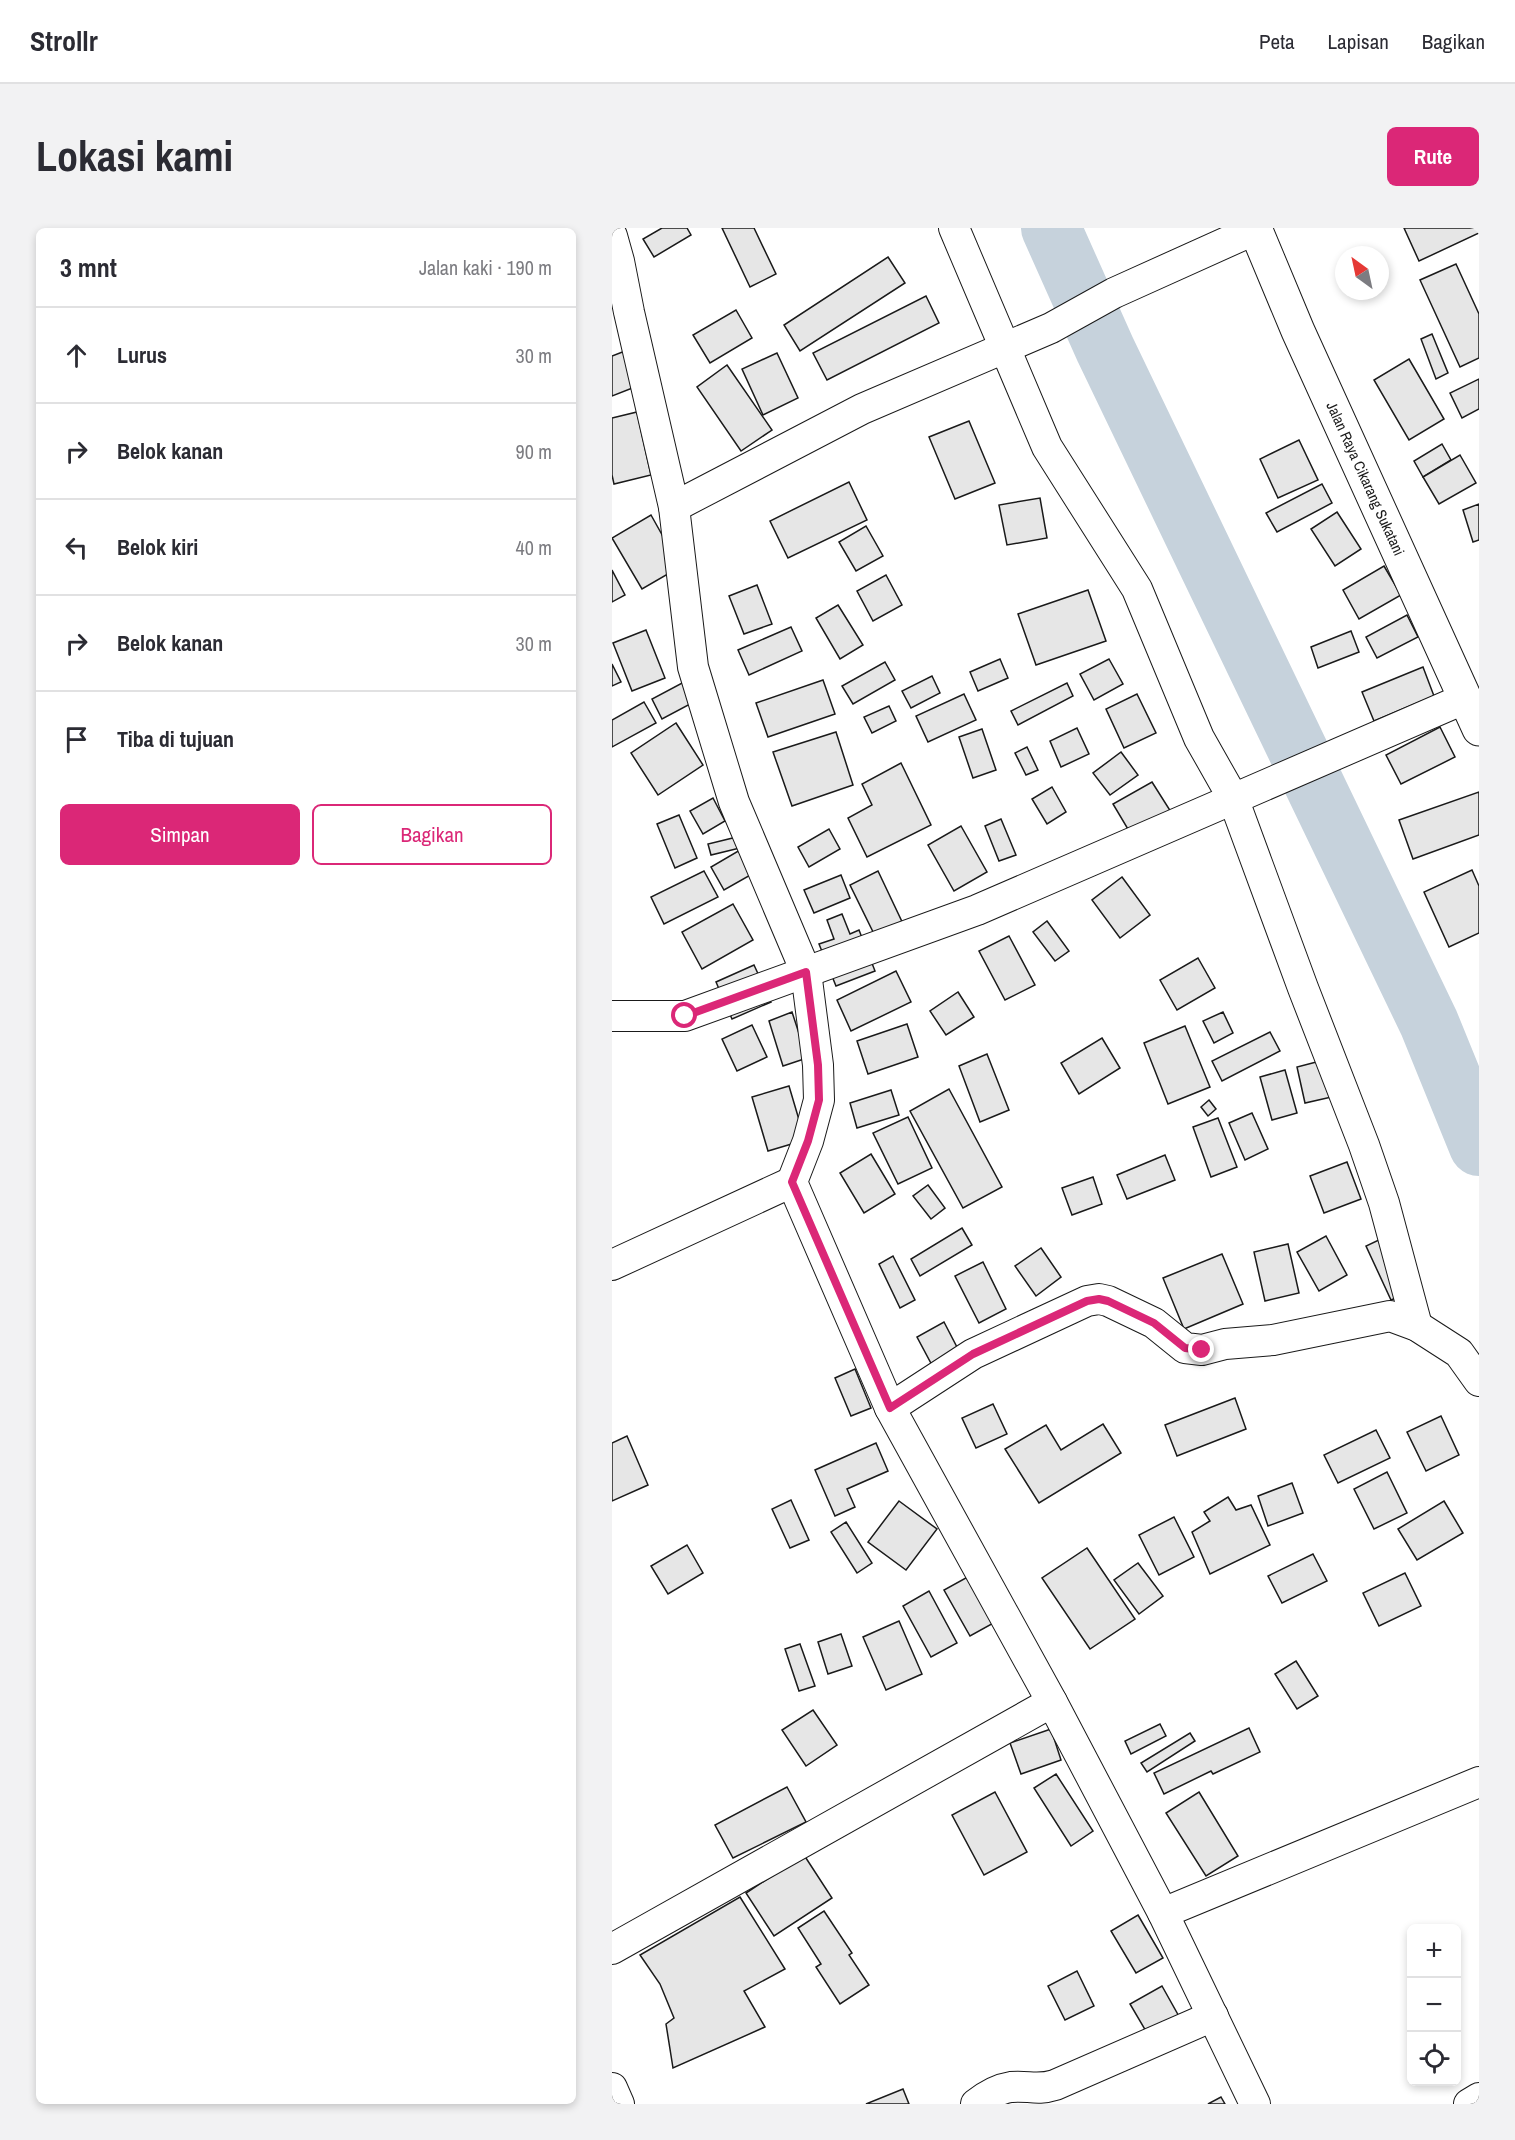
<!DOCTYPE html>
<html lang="id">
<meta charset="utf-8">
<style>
body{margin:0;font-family:"Archivo Narrow",sans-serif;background:#f2f2f3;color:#2b2b33}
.controls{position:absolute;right:18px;bottom:18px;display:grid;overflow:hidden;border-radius:9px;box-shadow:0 3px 9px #0003}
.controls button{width:54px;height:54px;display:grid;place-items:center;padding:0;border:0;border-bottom:2px solid #e1e1e2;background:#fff;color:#2b2b33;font:30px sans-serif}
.compass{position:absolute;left:723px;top:18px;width:54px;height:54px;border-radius:50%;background:#fff;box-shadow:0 3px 9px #0003;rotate:327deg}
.stop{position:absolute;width:18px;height:18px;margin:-14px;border:4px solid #db2777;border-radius:50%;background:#fff}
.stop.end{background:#db2777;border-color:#fff;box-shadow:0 2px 6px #0008}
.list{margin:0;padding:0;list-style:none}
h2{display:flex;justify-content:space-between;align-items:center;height:78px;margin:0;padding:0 24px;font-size:26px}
h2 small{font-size:20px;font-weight:400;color:#7c7c81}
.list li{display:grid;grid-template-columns:39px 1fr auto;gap:18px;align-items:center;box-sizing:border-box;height:96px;padding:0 24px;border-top:2px solid #e1e1e2}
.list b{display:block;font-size:22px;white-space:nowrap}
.list em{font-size:20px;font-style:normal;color:#7c7c81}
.actions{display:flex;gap:12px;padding:18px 24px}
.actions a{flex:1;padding:14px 0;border:2px solid #db2777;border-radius:9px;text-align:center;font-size:21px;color:#db2777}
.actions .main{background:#db2777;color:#fff}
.icon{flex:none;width:33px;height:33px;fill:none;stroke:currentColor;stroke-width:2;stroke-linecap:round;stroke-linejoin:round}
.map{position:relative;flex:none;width:867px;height:1876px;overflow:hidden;border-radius:9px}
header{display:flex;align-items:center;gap:36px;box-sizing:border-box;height:84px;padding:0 30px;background:#fff;border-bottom:2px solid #e1e1e2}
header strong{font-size:28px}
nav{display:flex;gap:33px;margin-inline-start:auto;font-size:21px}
.intro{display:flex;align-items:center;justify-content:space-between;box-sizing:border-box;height:144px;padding:0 36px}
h1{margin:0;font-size:42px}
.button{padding:15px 27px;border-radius:9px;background:#db2777;color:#fff;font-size:21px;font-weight:700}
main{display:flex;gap:36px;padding:0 36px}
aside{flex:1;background:#fff;border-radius:9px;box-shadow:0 3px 9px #0003}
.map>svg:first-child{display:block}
</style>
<header>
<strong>Strollr</strong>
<nav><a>Peta</a><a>Lapisan</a><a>Bagikan</a></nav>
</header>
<div class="intro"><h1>Lokasi kami</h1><a class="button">Rute</a></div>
<main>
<aside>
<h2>3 mnt<small>Jalan kaki · 190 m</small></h2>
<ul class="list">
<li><svg class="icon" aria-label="ahead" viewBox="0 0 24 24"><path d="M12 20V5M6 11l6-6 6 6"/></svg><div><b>Lurus</b></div><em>30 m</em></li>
<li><svg class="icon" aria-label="right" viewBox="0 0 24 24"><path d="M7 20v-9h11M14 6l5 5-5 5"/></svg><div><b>Belok kanan</b></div><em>90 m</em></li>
<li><svg class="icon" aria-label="left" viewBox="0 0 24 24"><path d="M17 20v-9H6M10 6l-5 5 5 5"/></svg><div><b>Belok kiri</b></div><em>40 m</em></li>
<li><svg class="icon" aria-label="right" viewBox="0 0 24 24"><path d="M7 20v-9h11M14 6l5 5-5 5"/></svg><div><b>Belok kanan</b></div><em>30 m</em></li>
<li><svg class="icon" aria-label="arrive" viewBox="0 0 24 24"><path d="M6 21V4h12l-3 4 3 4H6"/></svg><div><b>Tiba di tujuan</b></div></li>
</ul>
<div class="actions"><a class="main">Simpan</a><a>Bagikan</a></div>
</aside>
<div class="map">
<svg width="867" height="1876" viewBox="0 0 867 1876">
<rect width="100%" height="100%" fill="#fff"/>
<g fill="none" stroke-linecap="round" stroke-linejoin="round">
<path stroke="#c6d2dc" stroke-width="60" d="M 439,0 L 493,121 L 817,795 L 867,918"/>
</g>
<g fill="#e6e6e6" stroke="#1a1a1a" stroke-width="1.5">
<path d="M 50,0 L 75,0 L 79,7 L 42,29 L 31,11 Z"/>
<path d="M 110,0 L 142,0 L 164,46 L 138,59 Z"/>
<path d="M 792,0 L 867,0 L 867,5 L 807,33 Z"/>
<path d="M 276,29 L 293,55 L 188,123 L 172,97 Z"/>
<path d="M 844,36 L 867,86 L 867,130 L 848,139 L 808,52 Z"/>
<path d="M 314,68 L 327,95 L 215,152 L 201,125 Z"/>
<path d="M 124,82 L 140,110 L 98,135 L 81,107 Z"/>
<path d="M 820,106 L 836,145 L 824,151 L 809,111 Z"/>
<path d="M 13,123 L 28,157 L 0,168 L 0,128 Z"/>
<path d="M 165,125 L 186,170 L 151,187 L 130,141 Z"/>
<path d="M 797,131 L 832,191 L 797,212 L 762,152 Z"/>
<path d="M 115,137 L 160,202 L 129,223 L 85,159 Z"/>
<path d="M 867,151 L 867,181 L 850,190 L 838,165 Z"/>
<path d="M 25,184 L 39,247 L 2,256 L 0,247 L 0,190 Z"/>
<path d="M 357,193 L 383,255 L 343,271 L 317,209 Z"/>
<path d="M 687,212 L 706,252 L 666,270 L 648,231 Z"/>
<path d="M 830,216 L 839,232 L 811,249 L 802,233 Z"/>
<path d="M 848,227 L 864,255 L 827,276 L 811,249 Z"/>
<path d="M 237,254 L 255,292 L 176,330 L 158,293 Z"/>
<path d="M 710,256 L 720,275 L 665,304 L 654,285 Z"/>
<path d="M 428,270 L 435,310 L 395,317 L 387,277 Z"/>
<path d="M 867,276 L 867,312 L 861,314 L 851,282 Z"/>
<path d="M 725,284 L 749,321 L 723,338 L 699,301 Z"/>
<path d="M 39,287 L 68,339 L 30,361 L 0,310 Z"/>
<path d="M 254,298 L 271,328 L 244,343 L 227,314 Z"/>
<path d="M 772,338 L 789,367 L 747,391 L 731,362 Z"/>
<path d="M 0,342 L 13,367 L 0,374 Z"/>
<path d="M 274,347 L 290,377 L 261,393 L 245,363 Z"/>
<path d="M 145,357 L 160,396 L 132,406 L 117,368 Z"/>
<path d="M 476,362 L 494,413 L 424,437 L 406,386 Z"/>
<path d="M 226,377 L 251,417 L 228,431 L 204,390 Z"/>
<path d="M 795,387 L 806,409 L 765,430 L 754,409 Z"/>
<path d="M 179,399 L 190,423 L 137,447 L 126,422 Z"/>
<path d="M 34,402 L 53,450 L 20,463 L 1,415 Z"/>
<path d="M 739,403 L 747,424 L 706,440 L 699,419 Z"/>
<path d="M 388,431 L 396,450 L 366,463 L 358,444 Z"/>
<path d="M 497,431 L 511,456 L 482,472 L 468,446 Z"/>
<path d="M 273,434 L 283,452 L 241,476 L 230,458 Z"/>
<path d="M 0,436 L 9,454 L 0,458 Z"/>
<path d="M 811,439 L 822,468 L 762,493 L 750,464 Z"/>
<path d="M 320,448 L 328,465 L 299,480 L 290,463 Z"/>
<path d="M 211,452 L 223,486 L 156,509 L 144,475 Z"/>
<path d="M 72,454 L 82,474 L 50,491 L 40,471 Z"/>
<path d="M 455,455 L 461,468 L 406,497 L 399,483 Z"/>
<path d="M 352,466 L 364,492 L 316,514 L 304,488 Z"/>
<path d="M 525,466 L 544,505 L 512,520 L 494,481 Z"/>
<path d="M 32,474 L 44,495 L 0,519 L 0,492 Z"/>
<path d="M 277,478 L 284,493 L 260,505 L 252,489 Z"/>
<path d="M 64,495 L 91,537 L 46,567 L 19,525 Z"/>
<path d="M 828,499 L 843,529 L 789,556 L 774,527 Z"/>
<path d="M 465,500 L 477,526 L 449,539 L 438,513 Z"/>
<path d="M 370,501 L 384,542 L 361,550 L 347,509 Z"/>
<path d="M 224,504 L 241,557 L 180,578 L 161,524 Z"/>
<path d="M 415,519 L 426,542 L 414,547 L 403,525 Z"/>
<path d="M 509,524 L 526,547 L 498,567 L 481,545 Z"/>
<path d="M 289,535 L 319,597 L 255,629 L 236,590 L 260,577 L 250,556 Z"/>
<path d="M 540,554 L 559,584 L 520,608 L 501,576 Z"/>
<path d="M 440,559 L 454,584 L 435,596 L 420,571 Z"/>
<path d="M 867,564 L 867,607 L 801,631 L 787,592 Z"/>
<path d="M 101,570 L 113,593 L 91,606 L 78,583 Z"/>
<path d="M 67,587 L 85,630 L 63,640 L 45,596 Z"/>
<path d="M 389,591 L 404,627 L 387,633 L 373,598 Z"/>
<path d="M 349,598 L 375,644 L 342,663 L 316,617 Z"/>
<path d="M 217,601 L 228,621 L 197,639 L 186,619 Z"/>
<path d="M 129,608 L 132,619 L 99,627 L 96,616 Z"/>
<path d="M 128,622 L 142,645 L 112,662 L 99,639 Z"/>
<path d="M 860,642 L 867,658 L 867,705 L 837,719 L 812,664 Z"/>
<path d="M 92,643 L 106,669 L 52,696 L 39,669 Z"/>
<path d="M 266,643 L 293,700 L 266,714 L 238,657 Z"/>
<path d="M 229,647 L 238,670 L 202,685 L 192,662 Z"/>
<path d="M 510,649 L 538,687 L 508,710 L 480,672 Z"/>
<path d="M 121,676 L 141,712 L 90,741 L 70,704 Z"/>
<path d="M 230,686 L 238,706 L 247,702 L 263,743 L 224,758 L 207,716 L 222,711 L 215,692 Z"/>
<path d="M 435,693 L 457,723 L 443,733 L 421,704 Z"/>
<path d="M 397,708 L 423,757 L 393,772 L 367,723 Z"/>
<path d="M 586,730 L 603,760 L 565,782 L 548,752 Z"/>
<path d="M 142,737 L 159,774 L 120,791 L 104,754 Z"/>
<path d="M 284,743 L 299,774 L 239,803 L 225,772 Z"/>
<path d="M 346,764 L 362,789 L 334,807 L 318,783 Z"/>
<path d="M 180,784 L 195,830 L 171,838 L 157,793 Z"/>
<path d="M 611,784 L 621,805 L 602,815 L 591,793 Z"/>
<path d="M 295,796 L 306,829 L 256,846 L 245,813 Z"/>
<path d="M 140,797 L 155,829 L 125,843 L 110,811 Z"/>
<path d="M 573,798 L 598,859 L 556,876 L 532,815 Z"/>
<path d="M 658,804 L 668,823 L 610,853 L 600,833 Z"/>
<path d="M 490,810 L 508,840 L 467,866 L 449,835 Z"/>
<path d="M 375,826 L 397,882 L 368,894 L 347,838 Z"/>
<path d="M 716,831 L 724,868 L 693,875 L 685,839 Z"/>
<path d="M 673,842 L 685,885 L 660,892 L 648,849 Z"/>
<path d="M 177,858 L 193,912 L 156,923 L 140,869 Z"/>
<path d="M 337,861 L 390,959 L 351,980 L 298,883 Z"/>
<path d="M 279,862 L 287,887 L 245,900 L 238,875 Z"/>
<path d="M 597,872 L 604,881 L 596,888 L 589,879 Z"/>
<path d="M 640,885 L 656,921 L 633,932 L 617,895 Z"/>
<path d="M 296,889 L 320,940 L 286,956 L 261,905 Z"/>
<path d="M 606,890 L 625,939 L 599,949 L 581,899 Z"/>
<path d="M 259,926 L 283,966 L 252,985 L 228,945 Z"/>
<path d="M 553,927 L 563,952 L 515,971 L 505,947 Z"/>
<path d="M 735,934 L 749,971 L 712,985 L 698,948 Z"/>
<path d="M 481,949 L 490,976 L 460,987 L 450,960 Z"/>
<path d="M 316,957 L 333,980 L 319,991 L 301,968 Z"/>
<path d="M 350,1000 L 360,1017 L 308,1048 L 299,1031 Z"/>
<path d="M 714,1008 L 735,1047 L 707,1063 L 685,1024 Z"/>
<path d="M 771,1010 L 796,1065 L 779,1072 L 754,1018 Z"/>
<path d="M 676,1016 L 687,1065 L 653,1073 L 642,1024 Z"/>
<path d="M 429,1020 L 449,1049 L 424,1068 L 403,1038 Z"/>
<path d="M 610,1026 L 631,1076 L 572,1101 L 551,1050 Z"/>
<path d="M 281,1028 L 303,1072 L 288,1080 L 267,1036 Z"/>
<path d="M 371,1034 L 394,1081 L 367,1095 L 343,1048 Z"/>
<path d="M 332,1094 L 348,1125 L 321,1139 L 305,1109 Z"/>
<path d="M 243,1141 L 259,1180 L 239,1188 L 223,1150 Z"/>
<path d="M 623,1170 L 634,1201 L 565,1228 L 553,1197 Z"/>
<path d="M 381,1176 L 395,1206 L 364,1220 L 350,1190 Z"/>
<path d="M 829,1188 L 847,1227 L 814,1243 L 795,1204 Z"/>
<path d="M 491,1196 L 509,1225 L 427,1275 L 393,1221 L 434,1197 L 449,1222 Z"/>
<path d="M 764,1202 L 778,1230 L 726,1255 L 712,1227 Z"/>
<path d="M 15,1208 L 36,1257 L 0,1273 L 0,1215 Z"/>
<path d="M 264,1215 L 276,1243 L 235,1261 L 243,1279 L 223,1288 L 203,1242 Z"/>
<path d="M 775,1244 L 795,1285 L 762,1301 L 742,1261 Z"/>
<path d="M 680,1255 L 691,1285 L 656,1298 L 646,1268 Z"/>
<path d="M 616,1269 L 624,1282 L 639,1277 L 658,1317 L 598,1346 L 580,1304 L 598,1293 L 592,1284 Z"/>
<path d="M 179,1272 L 197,1312 L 178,1320 L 160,1281 Z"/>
<path d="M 287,1273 L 325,1301 L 294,1342 L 256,1314 Z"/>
<path d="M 832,1273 L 851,1305 L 805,1332 L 786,1301 Z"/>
<path d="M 562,1289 L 582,1329 L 547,1347 L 527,1307 Z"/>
<path d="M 234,1294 L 260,1335 L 245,1345 L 219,1304 Z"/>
<path d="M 75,1317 L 91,1345 L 56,1366 L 39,1338 Z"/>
<path d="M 475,1320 L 523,1391 L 478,1421 L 430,1350 Z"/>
<path d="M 701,1326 L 715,1353 L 670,1375 L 656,1348 Z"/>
<path d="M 526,1335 L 551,1368 L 527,1386 L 502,1352 Z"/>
<path d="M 793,1345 L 809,1378 L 767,1398 L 751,1365 Z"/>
<path d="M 361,1346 L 387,1392 L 358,1408 L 332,1362 Z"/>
<path d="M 317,1363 L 345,1415 L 319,1429 L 291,1378 Z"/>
<path d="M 287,1393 L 310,1446 L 274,1462 L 251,1409 Z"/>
<path d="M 229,1406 L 240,1438 L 216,1446 L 206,1414 Z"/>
<path d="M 188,1416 L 203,1458 L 187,1463 L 173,1421 Z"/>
<path d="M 684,1433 L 706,1468 L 685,1481 L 663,1446 Z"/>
<path d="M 201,1482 L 225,1517 L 194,1538 L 170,1502 Z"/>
<path d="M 548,1496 L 554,1508 L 519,1526 L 513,1513 Z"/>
<path d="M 637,1500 L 648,1524 L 601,1546 L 599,1543 L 552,1566 L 542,1545 Z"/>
<path d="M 439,1501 L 449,1532 L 409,1546 L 398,1515 Z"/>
<path d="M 578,1505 L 583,1513 L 535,1544 L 529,1535 Z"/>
<path d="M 444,1546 L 481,1603 L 459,1618 L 422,1560 Z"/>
<path d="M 175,1559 L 194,1594 L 121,1630 L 103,1597 Z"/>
<path d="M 383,1564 L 415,1624 L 372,1647 L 340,1587 Z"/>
<path d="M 587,1564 L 626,1628 L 594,1648 L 554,1585 Z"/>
<path d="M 192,1627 L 220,1670 L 162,1708 L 134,1665 Z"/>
<path d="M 128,1669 L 173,1741 L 132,1763 L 153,1799 L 61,1840 L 54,1796 L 62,1790 L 48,1756 L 28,1727 Z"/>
<path d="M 212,1683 L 240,1725 L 237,1727 L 257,1757 L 228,1776 L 204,1739 L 209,1736 L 186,1700 Z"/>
<path d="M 526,1687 L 551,1730 L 524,1745 L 499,1703 Z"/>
<path d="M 465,1743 L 482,1778 L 453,1792 L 436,1758 Z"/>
<path d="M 550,1758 L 569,1792 L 538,1810 L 518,1776 Z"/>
<path d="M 291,1861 L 297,1876 L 254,1876 Z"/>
<path d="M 609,1869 L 613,1876 L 596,1876 Z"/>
</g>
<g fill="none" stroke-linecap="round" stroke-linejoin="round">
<defs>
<g id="street">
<path d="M 342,0 L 435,219 L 525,361 L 587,510 L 621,570 L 691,760 L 752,917 L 772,975 L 805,1098"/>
<path d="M 0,8 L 7,33 L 17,84 L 62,279 L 81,439 L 122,574 L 194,744 L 206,837 L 207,872 L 196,913 L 180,954 L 278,1180 L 440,1474 L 551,1685 L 643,1876"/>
<path d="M 62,279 L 250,181 L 439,100 L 502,65 L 644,1"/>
<path d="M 0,788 L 73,788 L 365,682 L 854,470"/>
<path d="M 0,1037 L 180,954"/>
<path d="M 278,1180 L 361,1126 L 475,1073 L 487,1071 L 496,1073 L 542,1095 L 573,1120 L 590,1122 L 613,1116 L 661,1112 L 778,1088 L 805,1098 L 847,1125 L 867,1153"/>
<path d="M 551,1685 L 867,1554"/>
<path d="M 0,1721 L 440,1474"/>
<path d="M 0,1860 L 7,1876"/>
<path d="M 364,1876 C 374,1868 386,1861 399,1859 C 416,1857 424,1863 443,1857 L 601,1788"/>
<path d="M 857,1876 L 867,1870"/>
</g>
<g id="secondary">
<path id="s1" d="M 643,0 L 686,103 L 867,501"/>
</g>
</defs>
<use href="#street" stroke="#1a1a1a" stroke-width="32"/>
<use href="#secondary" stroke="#1a1a1a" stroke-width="35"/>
<use href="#street" stroke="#fff" stroke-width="30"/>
<use href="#secondary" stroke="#fff" stroke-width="33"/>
</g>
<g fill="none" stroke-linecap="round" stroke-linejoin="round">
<path stroke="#db2777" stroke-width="8" d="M 73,788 L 194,744 L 206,837 L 207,872 L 196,913 L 180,954 L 278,1180 L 361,1126 L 475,1073 L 487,1071 L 496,1073 L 542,1095 L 573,1120 L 590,1122"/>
</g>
<g text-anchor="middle" stroke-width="4.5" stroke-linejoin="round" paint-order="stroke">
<g font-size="15" fill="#1a1a1a" stroke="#fff">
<text dy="5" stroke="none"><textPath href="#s1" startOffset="274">Jalan Raya Cikarang Sukatani</textPath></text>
</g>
</g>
</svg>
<div class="controls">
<button>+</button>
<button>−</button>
<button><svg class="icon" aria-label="locate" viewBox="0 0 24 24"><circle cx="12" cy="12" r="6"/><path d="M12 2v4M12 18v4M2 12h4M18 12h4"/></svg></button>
</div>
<svg class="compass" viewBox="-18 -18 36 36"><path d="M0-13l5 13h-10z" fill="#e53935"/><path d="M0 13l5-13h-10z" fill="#7c7c81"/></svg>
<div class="stop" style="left:73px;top:788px"></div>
<div class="stop end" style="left:590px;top:1122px"></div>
</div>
</main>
